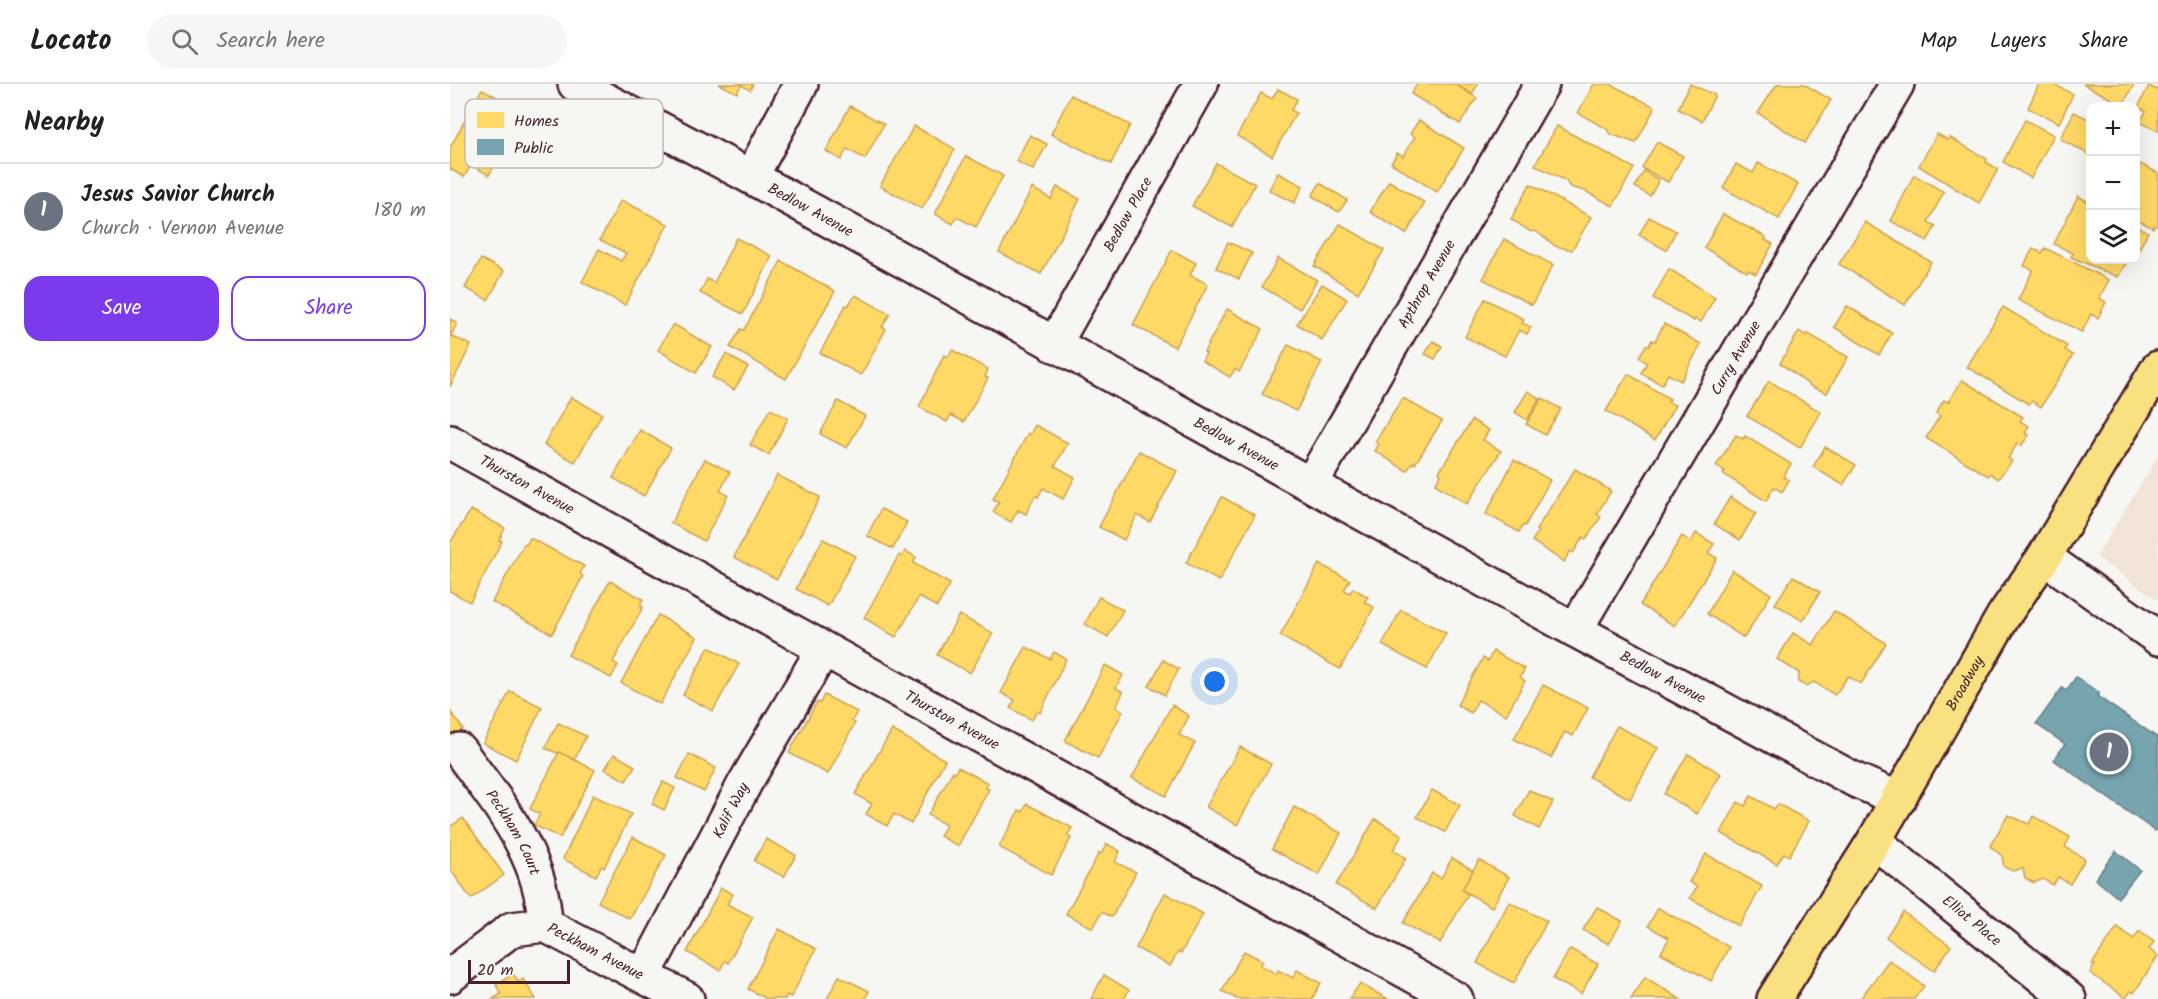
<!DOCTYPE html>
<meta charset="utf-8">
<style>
body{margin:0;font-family:Kalam,sans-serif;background:#f6f6f6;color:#202124}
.controls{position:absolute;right:18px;top:18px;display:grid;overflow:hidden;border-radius:12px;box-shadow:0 6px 24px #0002}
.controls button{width:54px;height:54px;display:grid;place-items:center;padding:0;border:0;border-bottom:2px solid #e0e0e0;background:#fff;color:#202124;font:30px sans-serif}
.scale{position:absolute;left:18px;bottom:15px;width:102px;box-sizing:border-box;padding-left:6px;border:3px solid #4a1f2b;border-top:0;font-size:16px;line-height:21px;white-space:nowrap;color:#4a1f2b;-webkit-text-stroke:4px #f6f6f2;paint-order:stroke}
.you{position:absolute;left:765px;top:598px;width:21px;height:21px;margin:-15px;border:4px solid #fff;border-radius:50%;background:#1a73e8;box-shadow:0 0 0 9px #1a73e833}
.badge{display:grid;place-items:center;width:39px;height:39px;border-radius:50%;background:#7c3aed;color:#fff;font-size:20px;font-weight:700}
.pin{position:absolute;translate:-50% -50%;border:3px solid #fff;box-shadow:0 2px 6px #0006}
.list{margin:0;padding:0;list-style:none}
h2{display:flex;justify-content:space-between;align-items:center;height:78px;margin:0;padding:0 24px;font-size:26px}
h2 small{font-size:20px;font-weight:400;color:#757577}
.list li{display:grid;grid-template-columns:39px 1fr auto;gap:18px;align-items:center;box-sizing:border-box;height:96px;padding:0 24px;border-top:2px solid #e0e0e0}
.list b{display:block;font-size:22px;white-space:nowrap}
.list p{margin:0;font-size:20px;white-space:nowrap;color:#757577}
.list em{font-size:20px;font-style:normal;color:#757577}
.actions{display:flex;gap:12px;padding:18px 24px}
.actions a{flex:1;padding:14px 0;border:2px solid #7c3aed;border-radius:18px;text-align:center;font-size:21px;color:#7c3aed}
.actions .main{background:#7c3aed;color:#fff}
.icon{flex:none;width:33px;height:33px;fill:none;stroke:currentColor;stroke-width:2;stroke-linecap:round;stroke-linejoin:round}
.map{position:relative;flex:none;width:1708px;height:915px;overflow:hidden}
header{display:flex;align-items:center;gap:36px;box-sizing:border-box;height:84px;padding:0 30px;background:#fff;border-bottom:2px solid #e0e0e0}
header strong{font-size:28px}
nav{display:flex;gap:33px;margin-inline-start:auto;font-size:21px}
.search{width:420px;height:54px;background:#f6f6f6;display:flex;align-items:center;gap:15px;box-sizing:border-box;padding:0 21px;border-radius:33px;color:#757577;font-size:22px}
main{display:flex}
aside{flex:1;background:#fff}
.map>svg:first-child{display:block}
</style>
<header>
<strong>Locato</strong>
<div class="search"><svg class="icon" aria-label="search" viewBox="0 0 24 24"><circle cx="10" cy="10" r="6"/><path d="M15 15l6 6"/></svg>Search here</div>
<nav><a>Map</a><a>Layers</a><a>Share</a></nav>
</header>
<main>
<aside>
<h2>Nearby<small></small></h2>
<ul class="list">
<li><span class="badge" style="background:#6b7280">1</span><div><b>Jesus Savior Church</b><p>Church · Vernon Avenue</p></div><em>180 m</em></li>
</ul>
<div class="actions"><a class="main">Save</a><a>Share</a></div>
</aside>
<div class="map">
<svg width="1708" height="915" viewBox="0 0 1708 915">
<rect width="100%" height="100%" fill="#f6f6f2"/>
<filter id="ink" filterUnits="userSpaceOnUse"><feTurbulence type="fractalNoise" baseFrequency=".0167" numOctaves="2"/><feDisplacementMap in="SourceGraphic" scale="12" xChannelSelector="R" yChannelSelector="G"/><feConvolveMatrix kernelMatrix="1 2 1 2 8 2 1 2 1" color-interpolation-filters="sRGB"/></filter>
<g filter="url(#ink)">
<path fill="#f1e4d6" d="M 1708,372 L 1708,516 L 1646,473 Z"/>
<g fill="#ffd966" stroke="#c9a154" stroke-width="1.5">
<path d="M 269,0 L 303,0 L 300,6 L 291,1 L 287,9 Z"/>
<path d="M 967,0 L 1005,0 L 1027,14 L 1010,40 L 961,10 Z"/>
<path d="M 1005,0 L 1028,0 L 1022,10 Z"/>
<path d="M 1144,0 L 1160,0 L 1205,23 L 1186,59 L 1160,50 L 1157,45 L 1128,29 Z"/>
<path d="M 1240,0 L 1265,11 L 1252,37 L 1228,25 Z"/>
<path d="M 1327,0 L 1354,0 L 1381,16 L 1355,59 L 1308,29 Z"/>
<path d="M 1589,0 L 1603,0 L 1623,10 L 1609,39 L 1578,24 Z"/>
<path d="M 1633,0 L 1684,0 L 1673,21 Z"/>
<path d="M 1699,2 L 1707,6 L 1708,4 L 1708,47 L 1690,38 L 1696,27 L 1688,23 Z"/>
<path d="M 32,5 L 74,28 L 39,91 L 21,81 L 14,93 L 0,85 L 0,64 Z"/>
<path d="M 828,5 L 847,15 L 841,26 L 846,29 L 822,72 L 787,52 L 811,9 L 822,15 Z"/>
<path d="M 621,11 L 680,41 L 661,80 L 601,50 Z"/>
<path d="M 400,22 L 434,40 L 415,75 L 397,65 L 391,76 L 376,67 Z"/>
<path d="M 1624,28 L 1640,36 L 1640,71 L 1610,55 Z"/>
<path d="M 969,36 L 1014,64 L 987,108 L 941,79 L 947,69 L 953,72 L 965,53 L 960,50 Z"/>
<path d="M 1575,36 L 1604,51 L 1581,94 L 1553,78 Z"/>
<path d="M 464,42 L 505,65 L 472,125 L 430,102 Z"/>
<path d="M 1107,42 L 1184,84 L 1163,122 L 1135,107 L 1120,103 L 1116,97 L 1085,81 Z"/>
<path d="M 1487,50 L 1498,56 L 1499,53 L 1537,75 L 1536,78 L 1548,85 L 1529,119 L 1469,82 Z"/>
<path d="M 580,51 L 597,60 L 583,86 L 566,77 Z"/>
<path d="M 1207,58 L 1233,72 L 1218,98 L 1192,84 Z"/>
<path d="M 516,72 L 553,92 L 526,143 L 507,133 L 503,140 L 485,130 Z"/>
<path d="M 1686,78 L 1708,89 L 1708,143 L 1704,141 L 1703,144 L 1686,135 Z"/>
<path d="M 766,79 L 805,100 L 782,143 L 742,122 Z"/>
<path d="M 1308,79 L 1348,100 L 1329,135 L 1273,104 L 1286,80 L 1303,89 Z"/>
<path d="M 1194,87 L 1209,96 L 1200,112 L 1185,103 Z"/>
<path d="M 828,89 L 853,102 L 844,119 L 819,106 Z"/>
<path d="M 1464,91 L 1494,108 L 1478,138 L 1486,142 L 1477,157 L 1441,137 Z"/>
<path d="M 939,97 L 975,119 L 956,150 L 920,128 Z"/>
<path d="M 870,99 L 897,116 L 889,128 L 862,112 Z"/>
<path d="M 1080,100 L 1141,133 L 1122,166 L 1105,162 L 1097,155 L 1085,147 L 1081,148 L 1061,135 Z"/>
<path d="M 607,103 L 630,115 L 591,190 L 549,168 L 582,104 L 601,115 Z"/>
<path d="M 1628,112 L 1640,119 L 1640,176 L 1678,176 L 1668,193 L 1621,173 L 1623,169 L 1604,160 Z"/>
<path d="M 171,116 L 218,140 L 175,221 L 132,198 L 149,165 L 171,177 L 176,169 L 150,156 Z"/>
<path d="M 1273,130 L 1316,153 L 1315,156 L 1323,160 L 1306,190 L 1298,186 L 1297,188 L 1254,164 Z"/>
<path d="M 1199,133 L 1226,147 L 1216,166 L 1189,151 Z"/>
<path d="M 1415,138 L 1481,178 L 1455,221 L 1389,180 Z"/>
<path d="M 890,140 L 934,166 L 908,209 L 864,182 Z"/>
<path d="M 1686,142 L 1698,148 L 1686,171 Z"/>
<path d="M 286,154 L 322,172 L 293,230 L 250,209 L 257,195 L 264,199 Z"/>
<path d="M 1054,155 L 1103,181 L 1082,221 L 1033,195 Z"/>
<path d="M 778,158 L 802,169 L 789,195 L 766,184 Z"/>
<path d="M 1583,164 L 1592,169 L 1595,164 L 1659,196 L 1649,214 L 1656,218 L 1648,234 L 1641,230 L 1632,248 L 1568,216 L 1583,186 L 1574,182 Z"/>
<path d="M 722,166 L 746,179 L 740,191 L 758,200 L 725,263 L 683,241 Z"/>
<path d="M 828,174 L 867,196 L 850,225 L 812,203 Z"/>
<path d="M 31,175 L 54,187 L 38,216 L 15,204 Z"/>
<path d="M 331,177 L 385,207 L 336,295 L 280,263 L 291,245 L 294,246 Z"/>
<path d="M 1219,185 L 1265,213 L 1251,238 L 1245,235 L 1244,237 L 1203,214 Z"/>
<path d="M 872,200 L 897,215 L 872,256 L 847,240 Z"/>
<path d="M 405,211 L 440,230 L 432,243 L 436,245 L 411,291 L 370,269 L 396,221 L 398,222 Z"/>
<path d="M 1035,215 L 1074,235 L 1072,239 L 1081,243 L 1077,250 L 1069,246 L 1055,272 L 1015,253 Z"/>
<path d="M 1397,222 L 1442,249 L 1429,271 L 1384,243 Z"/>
<path d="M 1553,223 L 1617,262 L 1615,266 L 1623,271 L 1591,323 L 1582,317 L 1579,320 L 1517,283 Z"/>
<path d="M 777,225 L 813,245 L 789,288 L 785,285 L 780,293 L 752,277 L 756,269 L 754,268 Z"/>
<path d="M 0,235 L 7,239 L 1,252 L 21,261 L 0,303 Z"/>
<path d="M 223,240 L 262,263 L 246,289 L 208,266 Z"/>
<path d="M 1214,240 L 1251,260 L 1231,297 L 1218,290 L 1212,301 L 1191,289 L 1197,279 L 1189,273 L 1196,261 L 1199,262 L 1202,256 L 1205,257 Z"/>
<path d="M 1349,247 L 1356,252 L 1357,249 L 1398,273 L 1377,309 L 1362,303 L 1330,279 Z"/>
<path d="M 983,257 L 992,262 L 985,275 L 975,270 Z"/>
<path d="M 838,261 L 872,278 L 846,327 L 812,310 Z"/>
<path d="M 502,266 L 538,285 L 535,293 L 538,294 L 514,338 L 501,331 L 497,338 L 469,323 L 494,271 L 498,273 Z"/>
<path d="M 276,270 L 298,283 L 284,306 L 262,293 Z"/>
<path d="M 1178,290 L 1220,315 L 1218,318 L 1225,321 L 1205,356 L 1156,327 Z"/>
<path d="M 1512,296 L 1573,333 L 1570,337 L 1579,342 L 1575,349 L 1579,351 L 1571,362 L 1567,360 L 1558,374 L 1562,377 L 1548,395 L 1540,389 L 1538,392 L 1476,354 L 1490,332 L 1486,329 L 1494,316 L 1498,318 Z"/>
<path d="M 1319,297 L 1371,328 L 1350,364 L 1297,332 Z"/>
<path d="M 1078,307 L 1090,315 L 1077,336 L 1065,328 Z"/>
<path d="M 121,313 L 152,330 L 125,378 L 94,361 Z"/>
<path d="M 953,314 L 992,337 L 965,380 L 963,378 L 957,387 L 925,367 L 929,360 L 925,358 Z"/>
<path d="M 1092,314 L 1111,325 L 1095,351 L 1076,340 Z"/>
<path d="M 388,317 L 415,332 L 397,364 L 370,350 Z"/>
<path d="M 320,325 L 338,334 L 319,371 L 300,361 Z"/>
<path d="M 1022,336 L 1039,346 L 1033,356 L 1051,367 L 1017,420 L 985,400 L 991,390 L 989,388 Z"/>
<path d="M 585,341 L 618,359 L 605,382 L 625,393 L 613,415 L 593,404 L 588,413 L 585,412 L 576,430 L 568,426 L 561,438 L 543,428 L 549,418 L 543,415 L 578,349 L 580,351 Z"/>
<path d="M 190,346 L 221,364 L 194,412 L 163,394 Z"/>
<path d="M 1286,351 L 1293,355 L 1295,352 L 1341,380 L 1333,393 L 1339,396 L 1332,408 L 1324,403 L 1316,417 L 1273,390 L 1275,387 L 1266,382 Z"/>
<path d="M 1375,363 L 1406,381 L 1393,401 L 1363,383 Z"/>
<path d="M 689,367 L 727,387 L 700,438 L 687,431 L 674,456 L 649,443 Z"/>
<path d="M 255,375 L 280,388 L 270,407 L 278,411 L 254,457 L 221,439 Z"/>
<path d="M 1064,376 L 1100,396 L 1075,442 L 1073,441 L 1069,448 L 1036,430 Z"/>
<path d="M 1125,385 L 1161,407 L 1147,430 L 1151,433 L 1136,455 L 1133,453 L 1123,469 L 1120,467 L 1114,478 L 1082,457 L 1088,448 L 1086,446 Z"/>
<path d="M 327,391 L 370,413 L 327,495 L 284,473 Z"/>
<path d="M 772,413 L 805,431 L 769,497 L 736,479 Z"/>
<path d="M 1280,413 L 1306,429 L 1290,456 L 1264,440 Z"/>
<path d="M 431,425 L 457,438 L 443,465 L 417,452 Z"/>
<path d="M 21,426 L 55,444 L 49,456 L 52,457 L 20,518 L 0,507 L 0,459 Z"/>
<path d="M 1246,449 L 1264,460 L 1258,469 L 1267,474 L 1225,542 L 1190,521 L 1232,452 L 1241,458 Z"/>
<path d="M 80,454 L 134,482 L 130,490 L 133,492 L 102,550 L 42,518 L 74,460 L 76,461 Z"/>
<path d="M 373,455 L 405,472 L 378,522 L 346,505 Z"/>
<path d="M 455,467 L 466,473 L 463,479 L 500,500 L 487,523 L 469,513 L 446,553 L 414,534 L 449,471 L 452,473 Z"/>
<path d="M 869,480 L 900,496 L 894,506 L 900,509 L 903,504 L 918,513 L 914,518 L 924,523 L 890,585 L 830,552 Z"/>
<path d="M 1282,486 L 1321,510 L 1294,554 L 1257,530 Z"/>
<path d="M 1343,492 L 1370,508 L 1353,537 L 1325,520 Z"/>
<path d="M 160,497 L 193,515 L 190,522 L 193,523 L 163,578 L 168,581 L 161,594 L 118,571 Z"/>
<path d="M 649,513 L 673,526 L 658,553 L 635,540 Z"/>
<path d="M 951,526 L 996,549 L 977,585 L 932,561 Z"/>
<path d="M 1384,527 L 1436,559 L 1411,600 L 1398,592 L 1385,611 L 1364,598 L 1356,602 L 1348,598 L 1349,589 L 1327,575 L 1343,549 L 1363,561 Z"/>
<path d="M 208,531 L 247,553 L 210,620 L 171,599 Z"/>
<path d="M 509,531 L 543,549 L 520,589 L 487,571 Z"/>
<path d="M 259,563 L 289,580 L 263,627 L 233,611 Z"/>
<path d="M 576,563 L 600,575 L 604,568 L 616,575 L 590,629 L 587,627 L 582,636 L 560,624 L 565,616 L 551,609 Z"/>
<path d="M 1043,567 L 1075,585 L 1070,593 L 1075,597 L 1056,631 L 1028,616 L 1021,629 L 1007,621 L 1033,574 L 1038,577 Z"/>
<path d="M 713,576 L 729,585 L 715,611 L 699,602 Z"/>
<path d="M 655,581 L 673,591 L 666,604 L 673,608 L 666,623 L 673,627 L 648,674 L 615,657 Z"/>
<path d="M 1093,601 L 1138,624 L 1123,652 L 1115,648 L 1101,674 L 1064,655 Z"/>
<path d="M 60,607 L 92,623 L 66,676 L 33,659 Z"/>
<path d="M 374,611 L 407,628 L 402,637 L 405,639 L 378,690 L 339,669 L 367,618 L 370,619 Z"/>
<path d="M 722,621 L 739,632 L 729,651 L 745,659 L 716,712 L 682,694 Z"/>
<path d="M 0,627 L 13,645 L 0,654 Z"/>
<path d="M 108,639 L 136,652 L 124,676 L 95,664 Z"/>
<path d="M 1167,642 L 1208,664 L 1180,715 L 1139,693 Z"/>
<path d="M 442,646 L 495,676 L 461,740 L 444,730 L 437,742 L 416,730 L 422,720 L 405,710 Z"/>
<path d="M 790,663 L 821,680 L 787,741 L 756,723 Z"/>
<path d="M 109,668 L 145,686 L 110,754 L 84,741 L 90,730 L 80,725 Z"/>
<path d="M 164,670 L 185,682 L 176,697 L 155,685 Z"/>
<path d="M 239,670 L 266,684 L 254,708 L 227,694 Z"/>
<path d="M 1238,670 L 1271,690 L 1247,730 L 1214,710 Z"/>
<path d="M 508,683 L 538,699 L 535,704 L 539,705 L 508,762 L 490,752 L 496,741 L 478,731 L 503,687 L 505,689 Z"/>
<path d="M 213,698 L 225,704 L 214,726 L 202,720 Z"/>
<path d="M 982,706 L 1010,721 L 995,748 L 967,733 Z"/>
<path d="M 1079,706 L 1103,718 L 1089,745 L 1065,732 Z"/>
<path d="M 143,711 L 181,730 L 154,784 L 151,782 L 146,792 L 113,775 Z"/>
<path d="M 1301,712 L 1324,725 L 1328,720 L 1359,737 L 1339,772 L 1334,769 L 1327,780 L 1271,749 L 1288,718 L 1295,722 Z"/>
<path d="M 577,720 L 622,744 L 617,752 L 621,754 L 601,791 L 549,763 L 569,726 L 573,728 Z"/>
<path d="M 844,723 L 891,749 L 869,791 L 822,765 Z"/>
<path d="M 1558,731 L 1579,740 L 1583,732 L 1620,753 L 1615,763 L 1635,775 L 1620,800 L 1608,793 L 1603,801 L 1593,795 L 1584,799 L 1575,794 L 1573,784 L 1563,787 L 1554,783 L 1552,772 L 1540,762 Z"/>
<path d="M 13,734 L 54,791 L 21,815 L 0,785 L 0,743 Z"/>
<path d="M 925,735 L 952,751 L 943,766 L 956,774 L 927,824 L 886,801 Z"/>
<path d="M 183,753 L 216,771 L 180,835 L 148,818 Z"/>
<path d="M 316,755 L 346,771 L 334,793 L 304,777 Z"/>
<path d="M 657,760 L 670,767 L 665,778 L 686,788 L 662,833 L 652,828 L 643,844 L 616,830 L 649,769 L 651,770 Z"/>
<path d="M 1256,770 L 1312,802 L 1289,842 L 1240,814 L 1247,803 L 1239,798 Z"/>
<path d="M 1002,774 L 1023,786 L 1012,806 L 1018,810 L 990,859 L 953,839 L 982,789 L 991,794 Z"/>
<path d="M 1029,776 L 1059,793 L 1042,823 L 1012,806 Z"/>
<path d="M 271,804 L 283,810 L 277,820 L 303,833 L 278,879 L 275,877 L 270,886 L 237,868 Z"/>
<path d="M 715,809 L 753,830 L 731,869 L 728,868 L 720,882 L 686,864 Z"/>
<path d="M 1059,818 L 1097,837 L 1064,899 L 1027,879 Z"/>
<path d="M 1147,823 L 1172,837 L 1159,860 L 1133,846 Z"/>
<path d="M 1208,824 L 1279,863 L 1261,897 L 1211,869 L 1219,854 L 1198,842 Z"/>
<path d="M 1453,828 L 1501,862 L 1484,887 L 1436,853 Z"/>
<path d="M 1667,843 L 1684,855 L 1689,847 L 1704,858 L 1699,865 L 1708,872 L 1684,909 L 1681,907 L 1676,914 L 1640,889 L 1645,881 L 1642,880 Z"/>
<path d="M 329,845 L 366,865 L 341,913 L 337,911 L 335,915 L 317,915 L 298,905 Z"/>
<path d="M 1120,865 L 1148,880 L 1131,910 L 1103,895 Z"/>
<path d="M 794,867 L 813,877 L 810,881 L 827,890 L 828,886 L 843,894 L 847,886 L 871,899 L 862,915 L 787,915 L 772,907 Z"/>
<path d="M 1439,876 L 1474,902 L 1464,915 L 1410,915 Z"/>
<path d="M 63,890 L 69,898 L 73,895 L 86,915 L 43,915 L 51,910 L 46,901 Z"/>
<path d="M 654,891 L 679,906 L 674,915 L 641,915 Z"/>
<path d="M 389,892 L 419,907 L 415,915 L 377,915 Z"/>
<path d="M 1195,893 L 1230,915 L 1181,915 Z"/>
<path d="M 910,900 L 938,915 L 899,915 Z"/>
</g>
<g fill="#76a5af" stroke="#697d87" stroke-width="1.5">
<path d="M 1626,593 L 1649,609 L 1647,612 L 1708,654 L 1708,742 L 1705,747 L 1604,676 L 1615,660 L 1586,640 L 1612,604 L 1616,607 Z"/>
<path d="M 1666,767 L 1690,786 L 1668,814 L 1645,795 Z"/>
</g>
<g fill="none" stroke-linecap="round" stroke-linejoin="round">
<defs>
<g id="minor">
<path d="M 301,93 L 351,0"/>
<path id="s1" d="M 604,261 L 751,0"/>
<path id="s2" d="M 0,358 L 1006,915"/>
<path id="s3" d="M 861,400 L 1092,0"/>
<path d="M 1594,473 L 1708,554"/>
<path id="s4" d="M 1125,546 L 1447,0"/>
<path id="s5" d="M 9,666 C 48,720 93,771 95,841"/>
<path id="s6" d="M 1424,757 L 1619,915"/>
<path id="s7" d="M 194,891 L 295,699 L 373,566"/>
<path id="s8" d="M 0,892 L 62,845 L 95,841 L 237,915"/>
</g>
<g id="tertiary">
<path id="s9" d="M 125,0 L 301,93 L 1125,546 L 1405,696 L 1449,715"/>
</g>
<g id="primary">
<path id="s10" d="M 1324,915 L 1424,757 L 1554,531 L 1594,473 L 1708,284"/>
</g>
</defs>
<use href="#minor" stroke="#4a1f2b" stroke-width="38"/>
<use href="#tertiary" stroke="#4a1f2b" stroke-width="38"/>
<use href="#primary" stroke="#4a1f2b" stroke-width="38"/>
<use href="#minor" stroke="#f6f6f2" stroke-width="33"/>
<use href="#tertiary" stroke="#f6f6f2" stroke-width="33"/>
<use href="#primary" stroke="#f9e181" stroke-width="33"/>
</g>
</g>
<g text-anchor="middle" stroke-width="6" stroke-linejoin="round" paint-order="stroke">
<g font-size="15" fill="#4a1f2b" stroke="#f6f6f2">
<text dy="5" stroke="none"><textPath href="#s9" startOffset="267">Bedlow Avenue</textPath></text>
<text dy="5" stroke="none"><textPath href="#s1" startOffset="150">Bedlow Place</textPath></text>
<text dy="5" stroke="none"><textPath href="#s3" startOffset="231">Apthrop Avenue</textPath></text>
<text dy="5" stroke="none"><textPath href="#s4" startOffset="316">Curry Avenue</textPath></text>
<text dy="5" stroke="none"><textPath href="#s9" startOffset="753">Bedlow Avenue</textPath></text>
<text dy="5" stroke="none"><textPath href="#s2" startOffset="88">Thurston Avenue</textPath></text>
<text dy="5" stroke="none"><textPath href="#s9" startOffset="1239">Bedlow Avenue</textPath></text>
<text dy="5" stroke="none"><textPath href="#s10" startOffset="369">Broadway</textPath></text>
<text dy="5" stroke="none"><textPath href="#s2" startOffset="574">Thurston Avenue</textPath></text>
<text dy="5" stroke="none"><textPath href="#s7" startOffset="186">Kalif Way</textPath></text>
<text dy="5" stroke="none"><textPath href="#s5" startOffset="99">Peckham Court</textPath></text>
<text dy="5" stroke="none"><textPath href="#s6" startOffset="126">Elliot Place</textPath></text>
<text dy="5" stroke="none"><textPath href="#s8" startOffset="168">Peckham Avenue</textPath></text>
</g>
</g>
<rect x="15" y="15" width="198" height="69" rx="9" fill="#f6f6f2" stroke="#c2b6b6" stroke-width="1.5"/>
<rect x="27" y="28" width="27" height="16" fill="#ffd966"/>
<rect x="27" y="55" width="27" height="16" fill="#76a5af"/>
<g font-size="16" fill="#4a1f2b">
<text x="64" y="42">Homes</text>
<text x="64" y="69">Public</text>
</g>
</svg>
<div class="controls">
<button>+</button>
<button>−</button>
<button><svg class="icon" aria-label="layers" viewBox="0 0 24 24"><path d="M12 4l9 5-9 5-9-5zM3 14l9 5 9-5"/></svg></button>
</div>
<div class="scale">20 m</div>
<div class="you"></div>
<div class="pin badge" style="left:1659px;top:668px;background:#6b7280">1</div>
</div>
</main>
